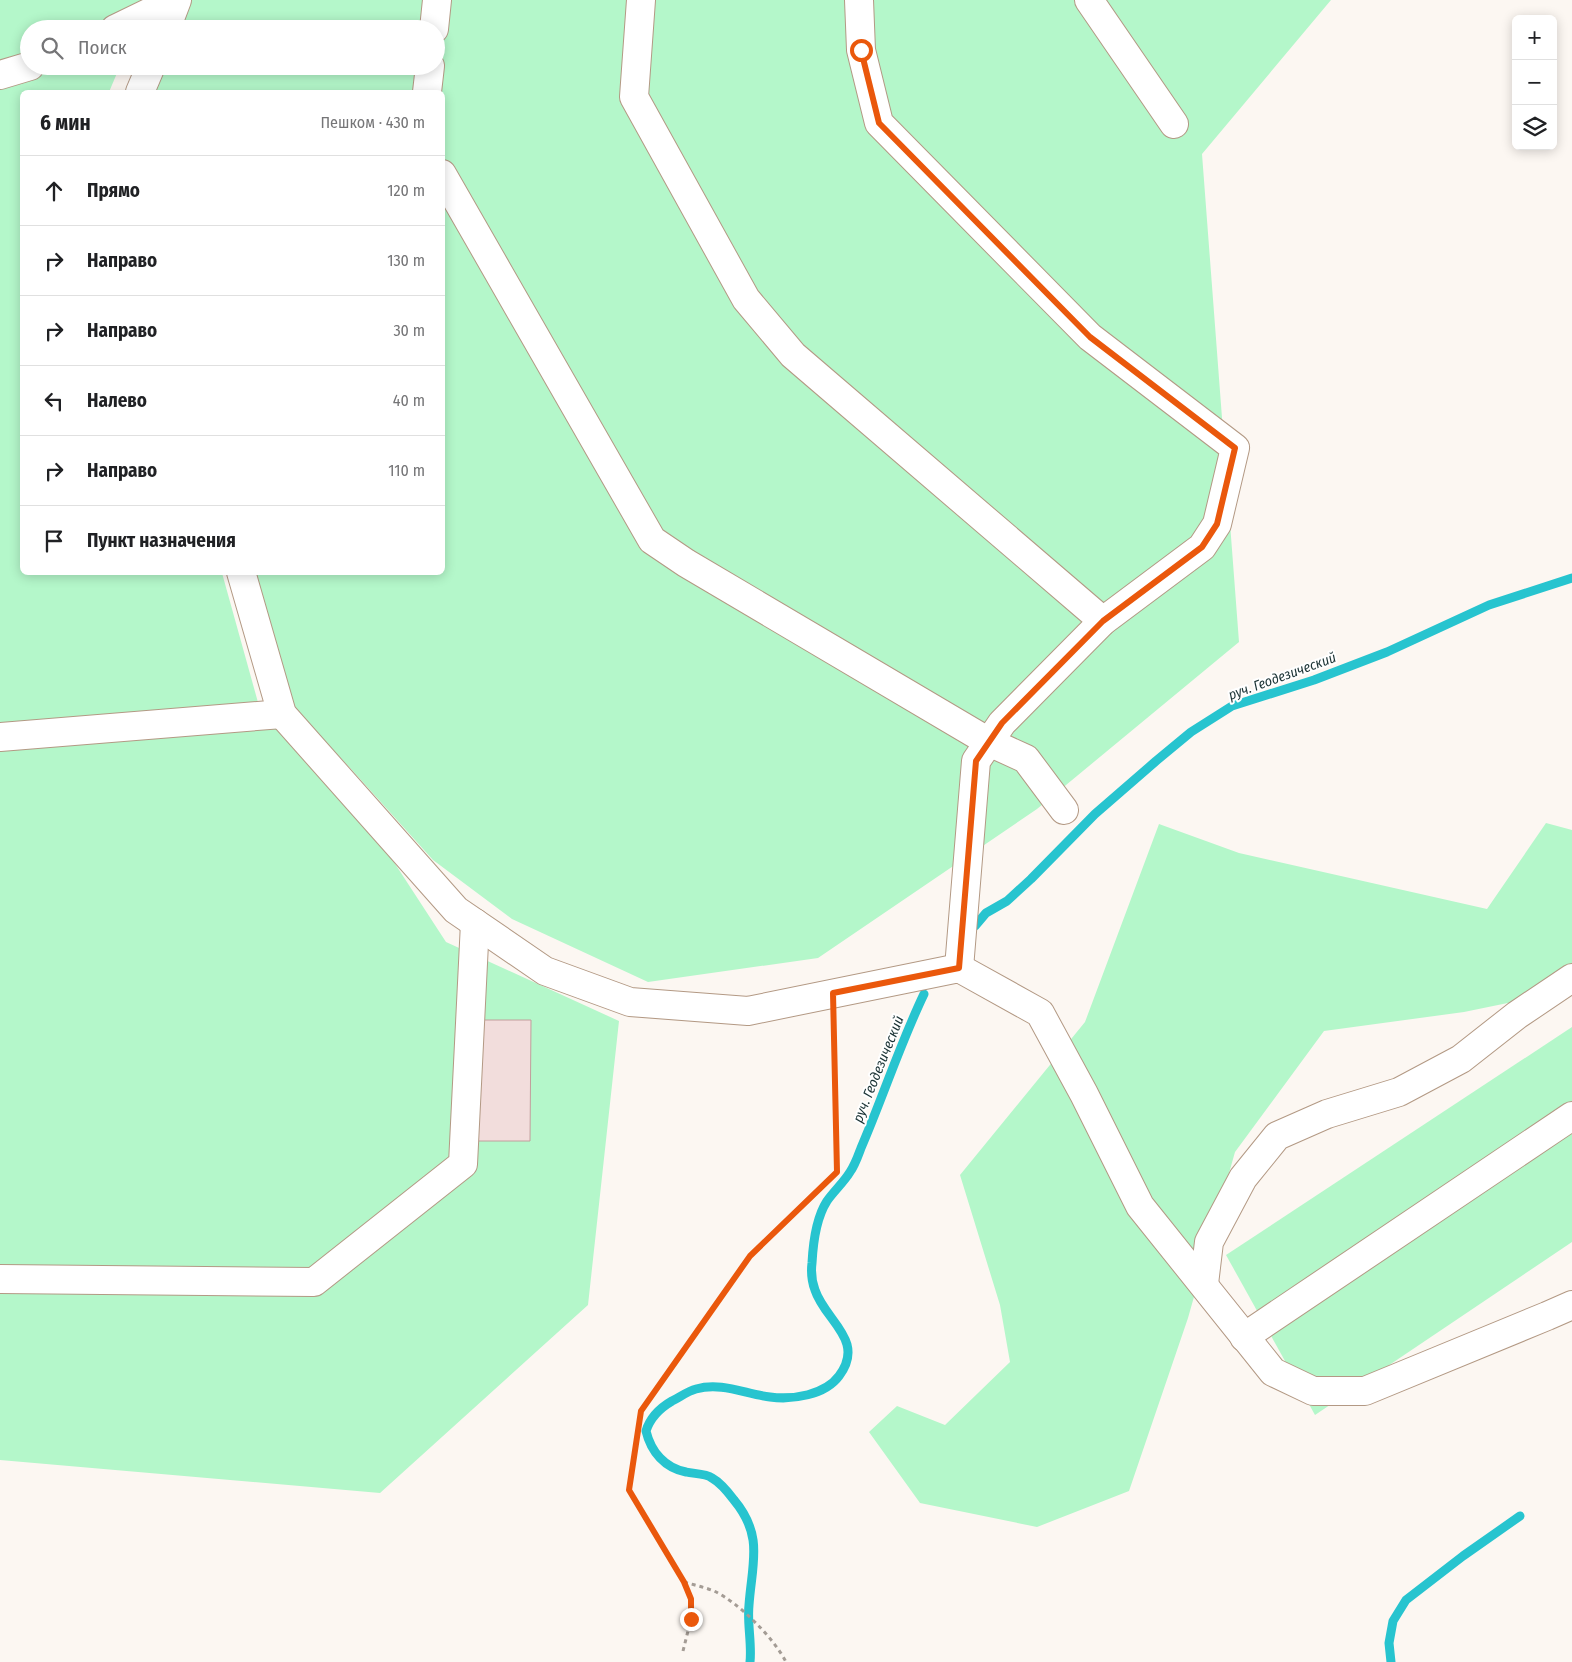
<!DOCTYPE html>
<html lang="ru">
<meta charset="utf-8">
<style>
body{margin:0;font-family:"Fira Sans Condensed",sans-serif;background:#f6f6f6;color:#202124}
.controls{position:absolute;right:15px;top:15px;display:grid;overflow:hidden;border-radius:8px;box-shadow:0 2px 12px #0003}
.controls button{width:45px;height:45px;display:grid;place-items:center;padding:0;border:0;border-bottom:1px solid #e0e0e0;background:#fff;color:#202124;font:25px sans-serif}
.stop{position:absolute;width:15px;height:15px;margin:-11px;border:4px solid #ea580c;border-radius:50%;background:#fff}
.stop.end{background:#ea580c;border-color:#fff;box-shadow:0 1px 5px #0008}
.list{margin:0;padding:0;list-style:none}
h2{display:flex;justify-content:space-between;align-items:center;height:65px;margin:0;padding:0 20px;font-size:21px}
h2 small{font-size:16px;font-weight:400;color:#757577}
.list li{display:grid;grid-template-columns:32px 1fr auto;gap:15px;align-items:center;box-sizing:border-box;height:70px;padding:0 20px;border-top:1px solid #e0e0e0}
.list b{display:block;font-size:19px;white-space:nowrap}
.list em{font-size:16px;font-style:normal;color:#757577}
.icon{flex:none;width:28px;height:28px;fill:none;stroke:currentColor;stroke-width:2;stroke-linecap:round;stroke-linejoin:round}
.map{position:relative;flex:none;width:1572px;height:1662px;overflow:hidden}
.search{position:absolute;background:#fff;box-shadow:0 2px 12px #0003;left:20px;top:20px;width:425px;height:55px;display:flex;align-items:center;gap:12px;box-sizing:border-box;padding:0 18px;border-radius:28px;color:#757577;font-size:19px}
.panel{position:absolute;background:#fff;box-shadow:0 2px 12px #0003;left:20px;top:90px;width:425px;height:485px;border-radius:8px}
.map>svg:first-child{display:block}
</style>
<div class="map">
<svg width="1572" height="1662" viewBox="0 0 1572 1662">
<rect width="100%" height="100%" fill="#fcf7f2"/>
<g fill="#b4f7ca">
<path d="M 0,0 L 150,0 L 137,29 L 29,29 L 29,66 L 120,66 L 109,92 L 22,92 L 22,572 L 222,573 L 259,706 L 388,853 L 446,942 L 619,1021 L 588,1305 L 380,1493 L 0,1460 Z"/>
<path d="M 188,0 L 1331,0 L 1202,154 L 1239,642 L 1037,809 L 818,958 L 648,982 L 512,919 L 433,860 L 351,769 L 282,695 L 252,573 L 442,572 L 442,92 L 151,92 L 162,66 L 436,66 L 436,29 L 177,29 Z"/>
<path d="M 1546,823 L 1572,830 L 1572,990 L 1464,1012 L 1324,1031 L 1235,1152 L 1188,1318 L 1129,1491 L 1037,1527 L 920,1503 L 869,1432 L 897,1406 L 945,1425 L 1010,1362 L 1000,1305 L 960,1175 L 1085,1022 L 1159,824 L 1239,853 L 1487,909 Z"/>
<path d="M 1572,1027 L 1572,1242 L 1315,1415 L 1226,1255 Z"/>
</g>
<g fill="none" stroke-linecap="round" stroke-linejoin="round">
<g stroke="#27c4cf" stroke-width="9">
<path d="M 975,926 L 986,913 L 1007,901 L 1031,879 L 1095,814 L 1156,761 L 1191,732 L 1232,706 L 1314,680 L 1387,652 L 1489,605 L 1572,578"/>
<path d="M 750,1662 C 752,1643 747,1624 749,1605 C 752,1563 764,1536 734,1500 C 728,1492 721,1483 712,1478 C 705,1473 694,1474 686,1472 C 665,1468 651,1452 646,1431 C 650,1418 660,1408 672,1401 C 680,1397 688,1391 696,1389 C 722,1382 745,1394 770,1397 C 793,1400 825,1395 839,1376 C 866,1340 825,1321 815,1290 C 812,1282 811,1271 812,1263 C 813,1244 816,1218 827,1201 C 834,1191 844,1182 850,1172 C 855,1165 858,1156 861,1148 C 883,1097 900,1044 924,994"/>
<path d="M 1391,1662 L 1389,1643 L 1393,1621 L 1406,1600 L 1463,1556 L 1520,1516"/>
</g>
</g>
<path fill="#f2dddc" stroke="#c29e9c" d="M 477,1020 L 531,1020 L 530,1141 L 476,1141 Z"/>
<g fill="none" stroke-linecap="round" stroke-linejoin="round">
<defs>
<g id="minor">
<path d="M 641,0 L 634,97 L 746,299 L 793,355 L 1103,621"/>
<path d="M 859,0 L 861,50 L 879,123 L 1090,337 L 1235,448 L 1217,524 L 1202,547 L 1103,621 L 1002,723 L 976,761 L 959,968"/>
<path d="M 1089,0 L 1174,124"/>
<path d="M 115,29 L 175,0"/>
<path d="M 166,29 L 177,0"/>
<path d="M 434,29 L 437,0"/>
<path d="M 0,75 L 30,66"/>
<path d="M 140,92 L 151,66"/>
<path d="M 427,92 L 430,66"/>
<path d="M 442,174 L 652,540 L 686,563 L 989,742 L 1026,759 L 1064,810"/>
<path d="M 241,572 L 282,714 L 456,910 L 545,971 L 630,1002 L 748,1011 L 959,968 L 1040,1013 L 1084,1094 L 1140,1206 L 1273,1372 L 1313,1391 L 1365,1391 L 1547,1316 L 1572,1305"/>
<path d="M 0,737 L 282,714"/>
<path d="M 0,1279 L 314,1282 L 463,1164 L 475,923"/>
<path d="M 1204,1284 L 1209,1242 L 1243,1178 L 1277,1136 L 1327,1114 L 1399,1092 L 1461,1059 L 1517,1015 L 1572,978"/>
<path d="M 1244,1337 L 1572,1116"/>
</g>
</defs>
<use href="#minor" stroke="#b39984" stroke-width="30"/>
<g stroke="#a49c95" stroke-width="3" stroke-dasharray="4 4" stroke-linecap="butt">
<path d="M 684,1582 C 694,1585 704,1587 714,1591 C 738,1602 774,1638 786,1662"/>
<path d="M 683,1651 L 691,1619 L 691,1599 L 684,1582 L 629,1490 L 641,1411 L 749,1256 L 837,1172 L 834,1024"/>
</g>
<use href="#minor" stroke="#fff" stroke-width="28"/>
</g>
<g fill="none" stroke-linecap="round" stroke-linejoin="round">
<path stroke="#ea580c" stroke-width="6" d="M 691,1619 L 691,1599 L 684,1582 L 629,1490 L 641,1411 L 750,1256 L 837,1172 L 833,993 L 959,968 L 976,761 L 1002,723 L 1103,621 L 1202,547 L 1217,524 L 1235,448 L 1090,337 L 879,123 L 861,50"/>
</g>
<g text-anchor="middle" stroke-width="4" stroke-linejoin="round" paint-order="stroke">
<g font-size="14" font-style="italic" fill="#1a3234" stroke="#fff">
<text transform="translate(1282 676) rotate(-20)" y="5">руч. Геодезический</text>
<text transform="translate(878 1069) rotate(-68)" y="5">руч. Геодезический</text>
</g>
</g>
</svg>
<div class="controls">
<button>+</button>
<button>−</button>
<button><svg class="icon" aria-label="layers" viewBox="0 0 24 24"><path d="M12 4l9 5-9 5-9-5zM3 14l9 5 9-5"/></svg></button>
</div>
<div class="stop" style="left:861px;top:50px"></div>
<div class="stop end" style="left:691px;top:1619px"></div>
<div class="search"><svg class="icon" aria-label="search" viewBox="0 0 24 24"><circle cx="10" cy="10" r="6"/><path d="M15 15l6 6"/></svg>Поиск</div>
<section class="panel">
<h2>6 мин<small>Пешком · 430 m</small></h2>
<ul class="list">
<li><svg class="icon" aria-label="ahead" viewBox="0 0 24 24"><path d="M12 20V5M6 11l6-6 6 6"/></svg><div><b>Прямо</b></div><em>120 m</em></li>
<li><svg class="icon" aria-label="right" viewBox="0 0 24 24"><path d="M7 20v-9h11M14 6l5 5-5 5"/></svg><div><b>Направо</b></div><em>130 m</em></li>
<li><svg class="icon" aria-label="right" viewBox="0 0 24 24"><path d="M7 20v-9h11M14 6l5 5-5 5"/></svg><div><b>Направо</b></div><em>30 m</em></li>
<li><svg class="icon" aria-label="left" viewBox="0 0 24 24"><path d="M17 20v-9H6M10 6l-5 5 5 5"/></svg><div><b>Налево</b></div><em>40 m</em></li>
<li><svg class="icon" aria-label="right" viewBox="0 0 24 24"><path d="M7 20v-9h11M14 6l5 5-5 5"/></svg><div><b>Направо</b></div><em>110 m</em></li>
<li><svg class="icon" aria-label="arrive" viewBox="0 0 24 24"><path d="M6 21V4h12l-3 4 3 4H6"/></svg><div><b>Пункт назначения</b></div></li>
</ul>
</section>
</div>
